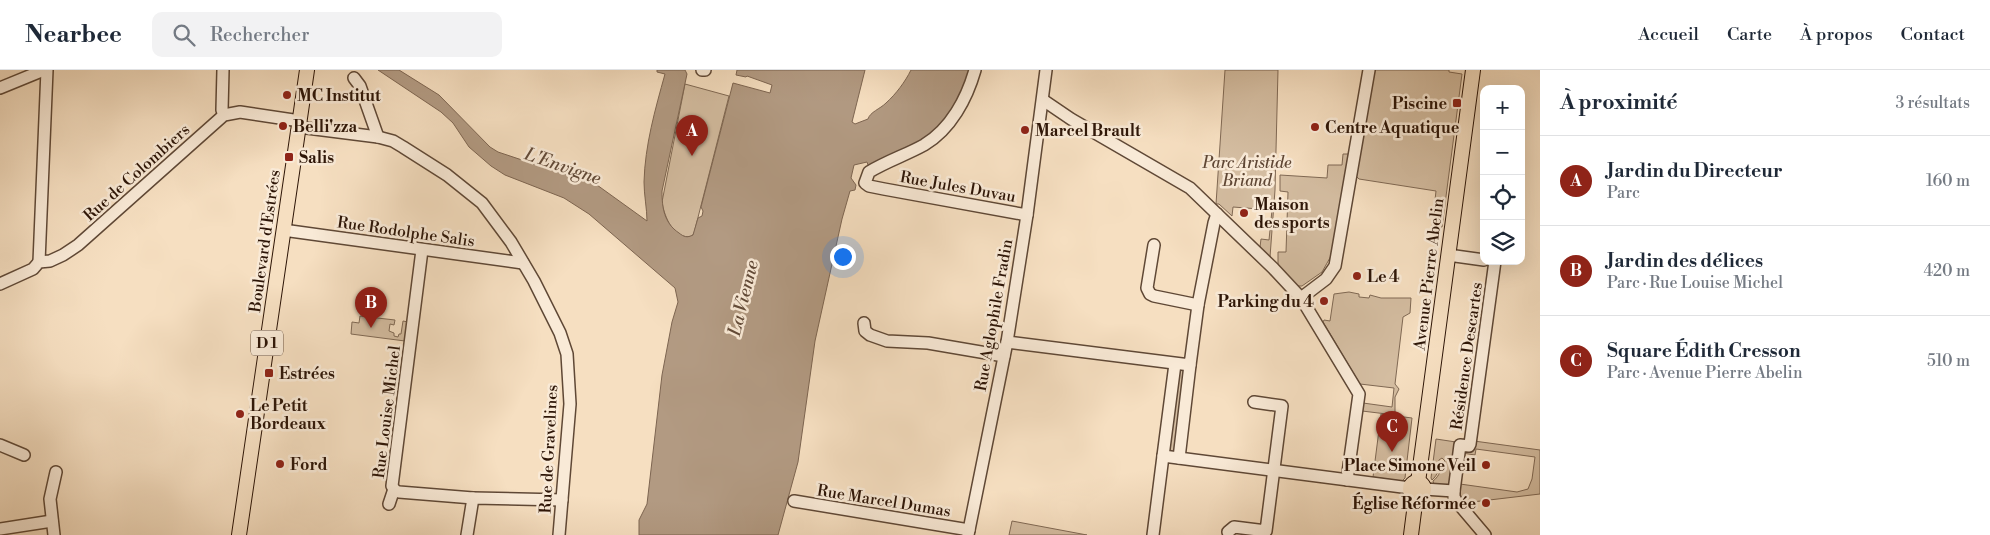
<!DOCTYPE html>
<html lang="fr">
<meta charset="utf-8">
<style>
body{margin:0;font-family:"Libre Bodoni",serif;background:#f2f2f3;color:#1f2937}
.controls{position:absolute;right:15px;top:15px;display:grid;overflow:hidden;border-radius:10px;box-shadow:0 5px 20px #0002}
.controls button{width:45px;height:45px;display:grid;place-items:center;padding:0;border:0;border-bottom:1px solid #e0e1e3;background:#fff;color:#1f2937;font:25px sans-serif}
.you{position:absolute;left:842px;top:186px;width:18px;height:18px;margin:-12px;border:4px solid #fff;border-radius:50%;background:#1a73e8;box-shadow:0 0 0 8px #1a73e833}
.badge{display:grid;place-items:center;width:32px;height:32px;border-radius:50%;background:#8f2418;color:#fff;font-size:16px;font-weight:700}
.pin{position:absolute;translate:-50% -41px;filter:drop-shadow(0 1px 2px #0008)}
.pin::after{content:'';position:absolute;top:26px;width:18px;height:15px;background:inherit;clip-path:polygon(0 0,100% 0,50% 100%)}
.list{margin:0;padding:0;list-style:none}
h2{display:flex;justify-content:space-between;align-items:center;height:65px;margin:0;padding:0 20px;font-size:21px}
h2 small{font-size:16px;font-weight:400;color:#747a83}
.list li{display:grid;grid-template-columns:32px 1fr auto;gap:15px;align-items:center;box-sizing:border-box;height:90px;padding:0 20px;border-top:1px solid #e0e1e3}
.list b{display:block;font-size:19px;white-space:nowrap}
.list p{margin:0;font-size:16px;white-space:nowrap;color:#747a83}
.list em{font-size:16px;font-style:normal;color:#747a83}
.icon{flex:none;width:28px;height:28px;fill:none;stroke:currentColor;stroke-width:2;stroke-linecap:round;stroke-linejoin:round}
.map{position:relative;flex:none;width:1540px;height:465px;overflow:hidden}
header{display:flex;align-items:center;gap:30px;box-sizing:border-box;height:70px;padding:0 25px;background:#fff;border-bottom:1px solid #e0e1e3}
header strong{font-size:24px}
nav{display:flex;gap:28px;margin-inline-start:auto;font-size:18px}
.search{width:350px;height:45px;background:#f2f2f3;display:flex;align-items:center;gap:12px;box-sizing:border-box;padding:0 18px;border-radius:10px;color:#747a83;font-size:19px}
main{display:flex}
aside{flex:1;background:#fff}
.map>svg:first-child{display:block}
</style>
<header>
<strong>Nearbee</strong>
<div class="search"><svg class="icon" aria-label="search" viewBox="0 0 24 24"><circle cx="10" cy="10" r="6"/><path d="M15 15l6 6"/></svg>Rechercher</div>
<nav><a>Accueil</a><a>Carte</a><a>À propos</a><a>Contact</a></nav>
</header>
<main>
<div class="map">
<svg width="1540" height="465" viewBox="0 0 1540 465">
<rect width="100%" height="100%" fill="#f6dfc1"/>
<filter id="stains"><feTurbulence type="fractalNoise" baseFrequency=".004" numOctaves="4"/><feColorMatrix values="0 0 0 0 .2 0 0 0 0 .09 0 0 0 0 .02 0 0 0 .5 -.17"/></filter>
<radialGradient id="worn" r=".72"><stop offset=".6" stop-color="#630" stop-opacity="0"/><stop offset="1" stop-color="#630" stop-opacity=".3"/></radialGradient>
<g fill="#d4bda1" stroke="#806954">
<path d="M 1225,0 L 1278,0 L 1275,120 L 1270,187 L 1260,177 L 1261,169 L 1269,170 L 1272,140 L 1233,137 L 1232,146 L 1219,134 L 1216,134 Z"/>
<path d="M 1375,0 L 1449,0 L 1449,2 L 1462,4 L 1442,157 L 1436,161 L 1432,157 L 1436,121 L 1359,109 L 1356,106 Z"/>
<path d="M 685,14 L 729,26 L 694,163 L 692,166 C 674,171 664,146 662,132 Z"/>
<path d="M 1343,84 L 1349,84 L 1331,186 L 1322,202 L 1302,216 L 1297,216 L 1278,195 L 1278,182 L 1286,182 L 1288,122 L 1280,121 L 1280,105 L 1327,108 L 1328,95 L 1342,95 Z"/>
<path d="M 1349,222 L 1359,224 L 1359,227 L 1369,228 L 1370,225 L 1381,228 L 1411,228 L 1410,243 L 1403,247 L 1395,314 L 1399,319 L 1395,327 L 1395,345 L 1362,341 L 1363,333 L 1392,337 L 1394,318 L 1360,314 L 1323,252 L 1324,250 L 1330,251 L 1334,224 Z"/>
<path d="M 360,246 L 395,250 L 394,255 L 390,254 L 389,261 L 394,263 L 394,266 L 398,267 L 399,264 L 401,264 L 403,251 L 408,252 L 405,271 L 351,264 L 352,252 L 359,253 Z"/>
<path d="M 1185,298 L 1176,382 L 1168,383 L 1177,300 Z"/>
<path d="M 1381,344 L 1412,348 L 1405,408 L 1402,411 L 1373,407 Z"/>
<path d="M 1436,369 L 1456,372 L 1449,416 L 1434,415 L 1433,411 C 1440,406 1441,398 1445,391 L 1442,388 L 1439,390 C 1440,397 1438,405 1432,410 L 1431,408 Z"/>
<path d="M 1474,371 L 1540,380 L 1540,424 L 1464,433 C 1458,426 1459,422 1460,414 L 1517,422 L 1528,419 L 1532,409 L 1535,387 L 1476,379 L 1475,385 L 1462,383 Z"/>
<path d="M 1012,451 L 1087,465 L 1009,465 Z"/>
</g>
<path fill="#b29a82" stroke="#7d6551" d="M 378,0 L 399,0 L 439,25 L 490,77 L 498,82 L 597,115 L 647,151 C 647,139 644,125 644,112 C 645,75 655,40 665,4 L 657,2 L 657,0 L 685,0 L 687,4 L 662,121 C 662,138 664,153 679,163 C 684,167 687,168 693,165 L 698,148 L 702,146 L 703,141 L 701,137 L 733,13 L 770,23 L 772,15 L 747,6 L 746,7 L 736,5 L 737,0 L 865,0 L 852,52 L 855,54 L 868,49 C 870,42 880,39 886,33 C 896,24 905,12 911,0 L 971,0 C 962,26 949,54 925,70 C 909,82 887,89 869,98 L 867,92 L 854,95 L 851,108 L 856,115 L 855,120 L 850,121 L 842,149 L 815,271 L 798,392 L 778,465 L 639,465 L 639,450 L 647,434 L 662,305 L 672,252 L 678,232 L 675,218 L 589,144 L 564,128 L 505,105 L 491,96 L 469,77 L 453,53 L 441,42 Z"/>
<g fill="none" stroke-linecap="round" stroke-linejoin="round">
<defs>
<g id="minor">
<path d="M 223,0 L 222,40 L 224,45"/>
<path d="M 702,0 L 705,0"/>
<path d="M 975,0 C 967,28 951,59 924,75 C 906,85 887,91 869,102 L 865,113 L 869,116 L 884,119 L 1027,145"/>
<path d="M 354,8 L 360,16 L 378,67"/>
<path d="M 0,18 L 44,0"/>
<path d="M 1043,30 L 1071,49 L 1190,118 L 1273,198 L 1301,228 L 1359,324 L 1347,410"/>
<path d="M 299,57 L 378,67 L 393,71 L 403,77 L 447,105 L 482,133 L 511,172 L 534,211 L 560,263 L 567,284 L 570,334 L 559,465"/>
<path d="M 283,160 L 523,193"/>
<path d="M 1154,175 L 1147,218 L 1150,224 L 1154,226 L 1198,235"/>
<path d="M 422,180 L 392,416 L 395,421 L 399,422 L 473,428"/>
<path d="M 1448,185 L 1484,190"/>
<path d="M 39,192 L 47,0"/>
<path d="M 0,214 L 33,199 L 39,192 L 50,191 L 63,185 L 78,175 L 224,45 L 240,42 L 300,51"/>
<path d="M 1301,228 L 1326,209 L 1335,196 L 1369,0"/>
<path d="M 864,253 L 865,261 L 870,265 L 887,271 L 928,273 L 1004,286"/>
<path d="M 1007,272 L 1190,295 L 1198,235 L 1214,153 L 1217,144"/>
<path d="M 0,375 L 24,385"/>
<path d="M 1163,386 L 1175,294"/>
<path d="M 1179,388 L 1190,295"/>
<path d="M 1424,419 L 1454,421 L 1454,427 L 1457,432 L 1485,465"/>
<path d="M 1454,421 L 1460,375 L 1469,376 L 1470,374 L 1495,191 L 1494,191"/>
<path d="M 794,431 L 969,460"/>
<path d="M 389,434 L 394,419"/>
<path d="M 0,459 L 52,451"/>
<path d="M 1228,462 L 1234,457 L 1266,461 L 1282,336 L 1254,332"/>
<path d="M 54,465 L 50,429 L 56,402"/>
<path d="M 467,465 L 473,428 L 562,430"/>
<path d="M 968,465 L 1007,272 L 1027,145 L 1046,0"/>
<path d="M 1153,465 L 1163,386 L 1410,418"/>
</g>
<g id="major">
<path d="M 1418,412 L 1473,0"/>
<circle cx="1417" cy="419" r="7"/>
<path d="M 239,465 L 307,0"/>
<path d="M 1411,465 L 1416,426"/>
</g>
</defs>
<use href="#minor" stroke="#5f4836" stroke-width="14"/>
<use href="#major" stroke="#2d1507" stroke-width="16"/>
<use href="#minor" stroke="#f9ead7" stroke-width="11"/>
<use href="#major" stroke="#f6dfc1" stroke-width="14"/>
</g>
<g fill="#8f2418" stroke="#f9ead7" stroke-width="2">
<circle cx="287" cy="25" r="5"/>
<rect x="1452" y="28" width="10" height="10" rx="2.5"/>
<circle cx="283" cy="56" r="5"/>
<circle cx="1315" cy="57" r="5"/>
<circle cx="1025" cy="60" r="5"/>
<rect x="284" y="82" width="10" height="10" rx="2.5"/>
<circle cx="1244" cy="143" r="5"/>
<circle cx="1357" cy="206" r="5"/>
<circle cx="1324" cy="231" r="5"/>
<rect x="264" y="298" width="10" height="10" rx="2.5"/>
<circle cx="240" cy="344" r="5"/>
<circle cx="280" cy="394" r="5"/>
<circle cx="1486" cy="395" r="5"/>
<circle cx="1486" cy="433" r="5"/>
</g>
<g text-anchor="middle" stroke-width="5" stroke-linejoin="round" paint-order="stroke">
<rect fill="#f9ead7" stroke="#6a5545" stroke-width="1" x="251" y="260.5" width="32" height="25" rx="4"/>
<g font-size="15" font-weight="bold" fill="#2d1507">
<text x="267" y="278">D 1</text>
</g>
<g font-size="16" font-weight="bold" fill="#2d1507" stroke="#f9ead7" text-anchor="start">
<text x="297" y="31">MC Institut</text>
<text x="1447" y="39" text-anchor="end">Piscine</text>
<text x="293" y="62">Belli'zza</text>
<text x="1325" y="63">Centre Aquatique</text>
<text x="1035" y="66">Marcel Brault</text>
<text x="299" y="93">Salis</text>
<text x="1254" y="140">Maison<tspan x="1254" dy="18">des sports</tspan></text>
<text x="1367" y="212">Le 4</text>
<text x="1314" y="237" text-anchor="end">Parking du 4</text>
<text x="279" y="309">Estrées</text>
<text x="250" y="341">Le Petit<tspan x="250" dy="18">Bordeaux</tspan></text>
<text x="290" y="400">Ford</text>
<text x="1476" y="401" text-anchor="end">Place Simone Veil</text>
<text x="1476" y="439" text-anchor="end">Église Réformée</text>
</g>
<g font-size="16" font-style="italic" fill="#5f4735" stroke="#f9ead7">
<text x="1247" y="98">Parc Aristide<tspan x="1247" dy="18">Briand</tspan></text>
</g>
<g font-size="16" fill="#2d1507" stroke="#f9ead7">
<text transform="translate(136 102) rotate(-42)" y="6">Rue de Colombiers</text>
<text transform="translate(958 116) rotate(10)" y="6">Rue Jules Duvau</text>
<text transform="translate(406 161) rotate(8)" y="6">Rue Rodolphe Salis</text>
<text transform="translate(264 171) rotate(-82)" y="6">Boulevard d'Estrées</text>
<text transform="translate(1428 204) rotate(-83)" y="6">Avenue Pierre Abelin</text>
<text transform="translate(993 245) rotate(-80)" y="6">Rue Aglophile Fradin</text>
<text transform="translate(1466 286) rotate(-82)" y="6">Résidence Descartes</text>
<text transform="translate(386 342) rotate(-83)" y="6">Rue Louise Michel</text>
<text transform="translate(548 379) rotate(-87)" y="6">Rue de Gravelines</text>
<text transform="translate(884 430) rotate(9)" y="6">Rue Marcel Dumas</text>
</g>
<g font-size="18" font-style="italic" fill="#624a38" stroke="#f9ead7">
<text transform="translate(563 96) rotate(19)" y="6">L'Envigne</text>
<text transform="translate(743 228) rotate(-76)" y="6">La Vienne</text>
</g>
</g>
<rect width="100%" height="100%" filter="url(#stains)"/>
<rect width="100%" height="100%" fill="url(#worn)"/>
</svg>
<div class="controls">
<button>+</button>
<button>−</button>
<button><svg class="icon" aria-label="locate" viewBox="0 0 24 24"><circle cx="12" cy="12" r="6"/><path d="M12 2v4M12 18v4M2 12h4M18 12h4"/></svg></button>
<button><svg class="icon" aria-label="layers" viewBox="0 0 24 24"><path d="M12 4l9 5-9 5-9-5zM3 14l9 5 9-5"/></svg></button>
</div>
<div class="you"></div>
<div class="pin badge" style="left:692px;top:86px">A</div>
<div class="pin badge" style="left:371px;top:258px">B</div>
<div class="pin badge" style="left:1392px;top:382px">C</div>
</div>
<aside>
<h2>À proximité<small>3 résultats</small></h2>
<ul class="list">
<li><span class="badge">A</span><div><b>Jardin du Directeur</b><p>Parc</p></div><em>160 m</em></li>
<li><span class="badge">B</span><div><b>Jardin des délices</b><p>Parc · Rue Louise Michel</p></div><em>420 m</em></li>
<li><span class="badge">C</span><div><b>Square Édith Cresson</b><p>Parc · Avenue Pierre Abelin</p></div><em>510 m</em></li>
</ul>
</aside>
</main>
